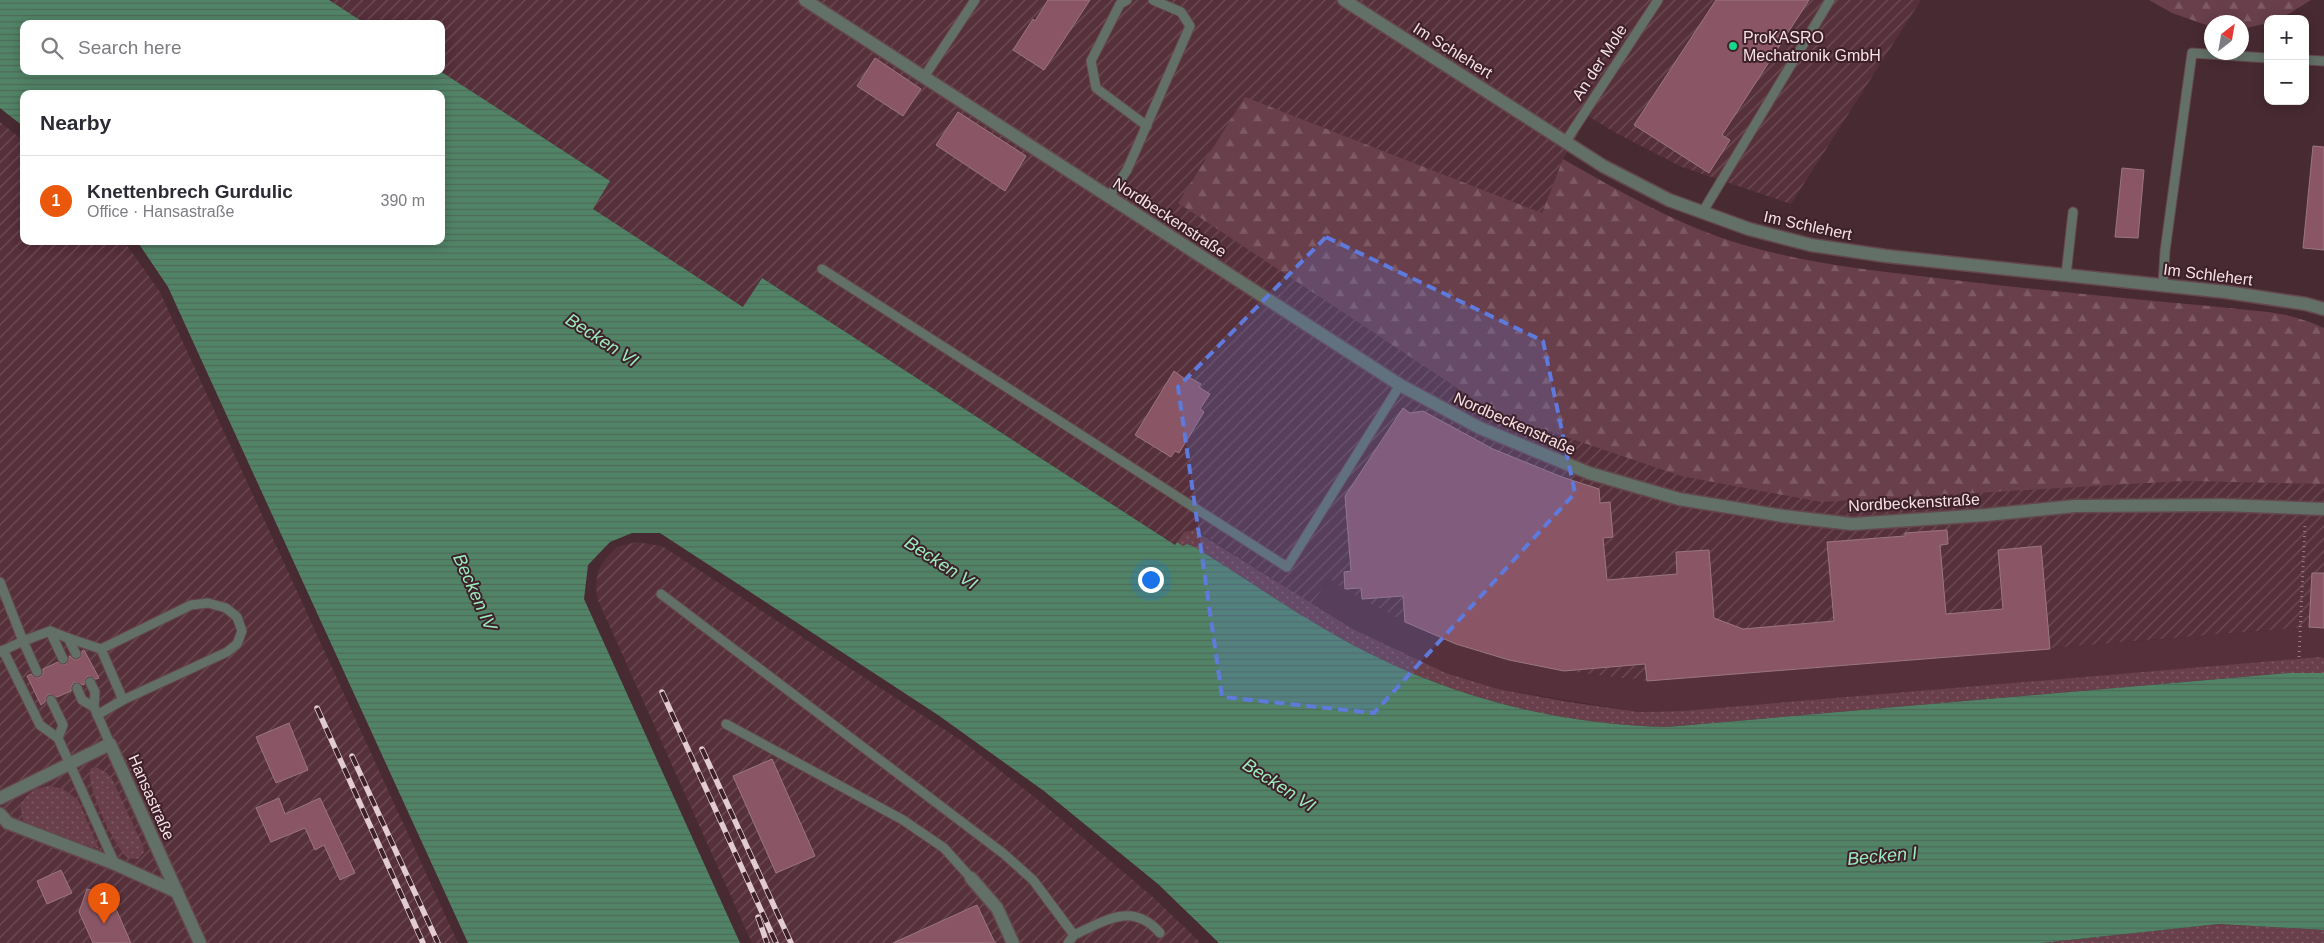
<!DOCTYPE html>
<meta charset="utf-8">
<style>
body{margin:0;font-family:Helvetica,sans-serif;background:#f7f7f7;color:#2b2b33}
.controls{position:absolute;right:15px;top:15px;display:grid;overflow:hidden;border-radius:10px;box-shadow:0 2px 12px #0003}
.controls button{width:45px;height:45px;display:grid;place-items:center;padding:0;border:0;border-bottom:1px solid #e1e1e2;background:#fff;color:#2b2b33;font:25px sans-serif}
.compass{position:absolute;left:2204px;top:15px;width:45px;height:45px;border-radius:50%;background:#fff;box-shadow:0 2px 12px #0003;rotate:31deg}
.you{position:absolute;left:1150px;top:579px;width:18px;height:18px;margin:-12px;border:4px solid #fff;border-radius:50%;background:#1a73e8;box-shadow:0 0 0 8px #1a73e833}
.badge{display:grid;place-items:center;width:32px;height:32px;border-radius:50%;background:#ea580c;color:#fff;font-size:16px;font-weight:700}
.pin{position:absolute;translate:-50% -41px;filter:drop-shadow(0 1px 2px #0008)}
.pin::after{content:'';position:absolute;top:26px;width:18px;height:15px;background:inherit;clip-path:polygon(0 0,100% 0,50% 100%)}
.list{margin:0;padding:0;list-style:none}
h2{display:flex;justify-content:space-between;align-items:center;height:65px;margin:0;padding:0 20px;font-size:21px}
h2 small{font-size:16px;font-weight:400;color:#7c7c81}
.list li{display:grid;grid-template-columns:32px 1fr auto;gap:15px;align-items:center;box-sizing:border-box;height:90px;padding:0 20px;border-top:1px solid #e1e1e2}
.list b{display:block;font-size:19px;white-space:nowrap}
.list p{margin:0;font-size:16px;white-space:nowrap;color:#7c7c81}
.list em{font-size:16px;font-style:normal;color:#7c7c81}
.icon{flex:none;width:28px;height:28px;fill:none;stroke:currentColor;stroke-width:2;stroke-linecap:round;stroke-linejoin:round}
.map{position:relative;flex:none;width:2324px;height:943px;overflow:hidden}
.search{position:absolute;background:#fff;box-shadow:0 2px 12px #0003;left:20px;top:20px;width:425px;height:55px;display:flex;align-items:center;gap:12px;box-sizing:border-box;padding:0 18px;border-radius:10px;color:#7c7c81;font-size:19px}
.panel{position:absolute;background:#fff;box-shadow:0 2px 12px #0003;left:20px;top:90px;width:425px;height:155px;border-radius:10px}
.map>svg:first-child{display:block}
</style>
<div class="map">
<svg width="2324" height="943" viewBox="0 0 2324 943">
<defs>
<pattern id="industrial-furrows" width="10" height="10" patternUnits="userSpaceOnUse" patternTransform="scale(1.25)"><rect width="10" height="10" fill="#56303b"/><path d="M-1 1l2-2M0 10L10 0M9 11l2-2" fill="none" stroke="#6f4e57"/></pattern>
<pattern id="grass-dots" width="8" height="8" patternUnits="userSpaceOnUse" patternTransform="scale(1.25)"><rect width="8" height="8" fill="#683f4b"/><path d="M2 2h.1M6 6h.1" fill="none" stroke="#7e5a65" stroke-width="1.8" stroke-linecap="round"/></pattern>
<pattern id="forest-firs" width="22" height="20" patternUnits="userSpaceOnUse" patternTransform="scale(1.25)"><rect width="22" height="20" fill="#683f4b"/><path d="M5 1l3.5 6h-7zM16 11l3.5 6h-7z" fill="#7e5a65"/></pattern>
<pattern id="water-rules" width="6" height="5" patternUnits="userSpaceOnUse" patternTransform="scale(1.25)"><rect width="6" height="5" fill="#518467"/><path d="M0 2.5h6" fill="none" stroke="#4e6a59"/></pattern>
</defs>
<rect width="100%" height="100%" fill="#482a32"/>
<path fill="#56303b" d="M 1329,579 L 1564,671 L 1647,681 L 2293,628 L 2324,628 L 2324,658 L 1682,711 L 1639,712 L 1498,689 L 1446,673 L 1351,628 L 1312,604 Z"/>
<g fill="url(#industrial-furrows)">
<path d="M 329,0 L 1921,0 L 1791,204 L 1682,167 L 1614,132 L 1588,116 L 1563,159 L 1542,213 L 1245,97 L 2182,481 L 2324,484 L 2324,628 L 2293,628 L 1647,681 L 1564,671 L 1456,644 L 1405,622 L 1362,599 L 1329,579 L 1312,604 L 1199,532 L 1184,532 L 1175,545 L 762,278 L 744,307 L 592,209 L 610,181 L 440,71 L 441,71 L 441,24 L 366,24 Z"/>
<path d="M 0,122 L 24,141 L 24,241 L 124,241 L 160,292 L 458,943 L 0,943 Z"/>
<path d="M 636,542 L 662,546 L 962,741 L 1042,803 L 1154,898 L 1201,943 L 752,943 L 597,598 L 596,584 L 598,571 L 606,558 L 617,547 Z"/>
</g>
<g fill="url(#grass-dots)">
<path d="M 1194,530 L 1351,628 L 1446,673 L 1498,689 L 1569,702 L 1639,712 L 1682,711 L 2320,657 L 2324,658 L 2324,673 L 2288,673 L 1667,727 C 1569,725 1469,702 1381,659 C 1316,628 1256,585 1195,547 L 1187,544 L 1183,546 L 1177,542 L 1184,532 Z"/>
<path d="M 95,767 L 106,772 L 112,779 L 143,846 L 144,852 L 138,859 L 128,858 C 115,849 83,781 91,768 Z"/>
<path d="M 49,786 L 63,789 L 78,800 L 99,849 L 30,826 L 23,820 L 20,806 C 26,793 36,788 49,786 Z"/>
<path d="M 2219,924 L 2324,930 L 2324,943 L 2041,943 Z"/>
</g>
<g fill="url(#forest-firs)">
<path d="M 2149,0 L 2311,0 L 2282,18 L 2268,19 L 2268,23 L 2242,29 L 2242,22 L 2212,22 L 2211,26 L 2209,26 L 2172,13 Z"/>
<path d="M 1245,97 L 1542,213 L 1563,159 C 1621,192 1679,226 1744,245 C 1809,264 1877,271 1945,279 C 2052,292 2160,301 2268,312 C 2289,315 2305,319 2324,328 L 2324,484 L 2182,481 L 1821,502 L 1681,476 L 1495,413 L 1178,203 Z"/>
</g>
<path fill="url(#water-rules)" d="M 0,0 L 329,0 L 366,24 L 24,24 L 24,71 L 440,71 L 610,181 L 593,209 L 743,307 L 762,278 L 1175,545 L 1177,542 L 1183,546 L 1187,544 L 1195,547 C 1256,585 1316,628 1381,659 C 1469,702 1569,725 1667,727 L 2288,673 L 2324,673 L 2324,930 L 2219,924 L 2041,943 L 1219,943 L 1158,884 L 1044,791 L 938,715 L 660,533 L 632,533 L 610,542 L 588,565 L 584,599 L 740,943 L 468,943 L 168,287 L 137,241 L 441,241 L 441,94 L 24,94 L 24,127 L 0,108 Z"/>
<g fill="#8a5665" stroke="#9b7680">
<path d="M 1048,0 L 1090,0 L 1044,70 L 1013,50 L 1033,19 L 1035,21 Z"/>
<path d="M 1716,0 L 1809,0 L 1722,135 L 1730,140 L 1709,173 L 1634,125 Z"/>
<path d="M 875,58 L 921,89 L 903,116 L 857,86 Z"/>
<path d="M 958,112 L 1026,156 L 1005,191 L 936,145 Z"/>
<path d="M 2313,146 L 2324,147 L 2324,250 L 2303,248 Z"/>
<path d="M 2122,168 L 2144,170 L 2138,238 L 2115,237 Z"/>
<path d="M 1174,371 L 1185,379 L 1187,376 L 1201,384 L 1199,387 L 1210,394 L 1200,409 L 1204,412 L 1179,453 L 1175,451 L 1171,457 L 1135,435 Z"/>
<path d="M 1403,408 L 1410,413 L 1423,411 L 1493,449 L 1562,477 L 1599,489 L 1600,503 L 1610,502 L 1613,537 L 1603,538 L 1607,580 L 1677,574 L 1676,552 L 1709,550 L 1714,618 L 1743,629 L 1834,621 L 1827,542 L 1905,536 L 1905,533 L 1947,530 L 1948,544 L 1940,545 L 1946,614 L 2003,609 L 1998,550 L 2041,546 L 2050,649 L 1647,681 L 1645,664 L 1564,671 L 1509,660 L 1456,644 L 1405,622 L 1403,596 L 1362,599 L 1361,588 L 1345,589 L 1344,572 L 1351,571 L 1345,496 Z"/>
<path d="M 2312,573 L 2324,573 L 2324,628 L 2309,627 Z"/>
<path d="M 84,650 L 99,678 L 96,679 L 88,676 L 85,679 L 84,685 L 74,682 L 71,687 L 71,691 L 57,697 L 49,694 L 46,697 L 45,702 L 41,705 L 27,676 L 31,674 L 36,678 L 40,677 L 43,673 L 43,669 L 58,662 L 62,665 L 66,664 L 70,656 L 73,659 L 78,660 L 81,657 L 82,651 Z"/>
<path d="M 289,723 L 308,770 L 276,783 L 256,737 Z"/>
<path d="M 772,759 L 815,856 L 776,873 L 733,776 Z"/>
<path d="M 279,798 L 285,814 L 320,798 L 355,873 L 340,880 L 324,845 L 315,850 L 305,828 L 271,842 L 256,808 Z"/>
<path d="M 61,870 L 72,893 L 47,904 L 37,881 Z"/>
<path d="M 105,884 L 131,943 L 93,943 L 79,912 L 87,889 L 91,890 Z"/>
<path d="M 977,905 L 995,943 L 893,943 Z"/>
</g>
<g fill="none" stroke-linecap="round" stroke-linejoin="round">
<defs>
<g id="lane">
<path d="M 1127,0 L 1120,4 L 1091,61 L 1096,88 L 1147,126"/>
<path d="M 2305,60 L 2324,61"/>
<path d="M 924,77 L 975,0"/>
<path d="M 1566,141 L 1658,0"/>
<path d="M 1109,197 L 1127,170 L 1190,26 L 1181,12 L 1153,0"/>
<path d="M 1702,213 L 1830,0"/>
<path d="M 822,269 L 1287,567 L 1400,385"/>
<path d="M 2066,275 L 2073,212"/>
<path d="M 2163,285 L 2165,251 L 2192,53 L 2268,58"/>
<path d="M 0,582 L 23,641 L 0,652"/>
<path d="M 661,594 L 1004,854 L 1033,880 L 1074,935"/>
<path d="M 50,631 L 63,659"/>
<path d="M 68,638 L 101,649 L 123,700 L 227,652 L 237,644 L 242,631 L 237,617 L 226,608 L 208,603 L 191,605 L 101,649"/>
<path d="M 3,650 L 40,725 L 58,738 L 115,864"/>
<path d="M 37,672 L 23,641 L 50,631 L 68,638 L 76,654"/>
<path d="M 90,682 L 95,692 L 94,707 L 110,744"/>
<path d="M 77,688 L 82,700 L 94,707"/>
<path d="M 51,700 L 63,725 L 58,738"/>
<path d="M 97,715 L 123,700"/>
<path d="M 726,724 L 903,820 L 944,848 L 971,878"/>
<path d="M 1068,943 L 1074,935 C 1105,921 1132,901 1160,933"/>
</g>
<g id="street">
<path d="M 805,0 L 1400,385 L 1480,428 L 1589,473 L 1679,499 L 1783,516 L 1852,524 L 1986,515 L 2075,506 L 2223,505 L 2324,509"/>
<path d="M 1344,0 L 1603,166 L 1669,200 L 1749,229 L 1811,245 L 1886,256 L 2226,292 L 2306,304 L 2324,309"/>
<path d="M 0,798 L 110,744 L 200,943"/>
<path d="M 0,814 L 8,823 L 115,864 L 177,892"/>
<path d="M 971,878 L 997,908 L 1013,943"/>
</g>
</defs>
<use href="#lane" stroke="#64474f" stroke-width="11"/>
<use href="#street" stroke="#64474f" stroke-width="15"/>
<path stroke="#997f85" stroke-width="3" stroke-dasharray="1 4" stroke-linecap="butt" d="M 2299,657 L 2305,524"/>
<use href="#lane" stroke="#627067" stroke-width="9"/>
<use href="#street" stroke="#627067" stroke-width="12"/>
<defs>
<g id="rail">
<path d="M 662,692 L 776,943"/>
<path d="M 317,708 L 423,943"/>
<path d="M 702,749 L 791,943"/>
<path d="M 352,756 L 438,943"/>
<path d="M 758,917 L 767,943"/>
</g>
</defs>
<use href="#rail" stroke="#e2ccd1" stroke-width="5.5"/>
<use href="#rail" stroke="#3d2029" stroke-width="4" stroke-dasharray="11" stroke-linecap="butt"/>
</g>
<path fill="#5e7adc" fill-opacity="0.2" stroke="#5e7adc" stroke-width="4" stroke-dasharray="10 6" stroke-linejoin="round" d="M 1326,237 L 1543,341 L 1575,493 L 1374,713 L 1222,697 L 1178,387 Z"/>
<circle fill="#13d98a" stroke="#3d2029" stroke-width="2" cx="1733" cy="46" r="5"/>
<g text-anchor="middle" stroke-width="4" stroke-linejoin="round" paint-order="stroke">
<g font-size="16" fill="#f7e2e7" stroke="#3d2029" text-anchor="start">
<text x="1743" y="43">ProKASRO<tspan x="1743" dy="18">Mechatronik GmbH</tspan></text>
</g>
<g font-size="16" fill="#f7e2e7" stroke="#3d2029">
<text transform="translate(1453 50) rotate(32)" y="6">Im Schlehert</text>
<text transform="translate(1599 62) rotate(-57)" y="6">An der Mole</text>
<text transform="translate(1170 217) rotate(33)" y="6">Nordbeckenstraße</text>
<text transform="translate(1808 225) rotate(12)" y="6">Im Schlehert</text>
<text transform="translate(2208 274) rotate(7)" y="6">Im Schlehert</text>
<text transform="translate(1515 423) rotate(24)" y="6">Nordbeckenstraße</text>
<text transform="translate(1914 502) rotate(-3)" y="6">Nordbeckenstraße</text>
<text transform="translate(152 797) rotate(66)" y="6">Hansastraße</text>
</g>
<g font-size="18" font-style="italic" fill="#9bebbd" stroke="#3d2029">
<text transform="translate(602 340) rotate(33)" y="6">Becken VI</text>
<text transform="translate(941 563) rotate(33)" y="6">Becken VI</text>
<text transform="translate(475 592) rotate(66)" y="6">Becken IV</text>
<text transform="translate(1279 785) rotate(33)" y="6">Becken VI</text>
<text transform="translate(1882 856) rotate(-5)" y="6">Becken I</text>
</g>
</g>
</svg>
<div class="controls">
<button>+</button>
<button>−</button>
</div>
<svg class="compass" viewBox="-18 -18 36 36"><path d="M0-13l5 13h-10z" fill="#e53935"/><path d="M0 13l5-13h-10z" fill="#7c7c81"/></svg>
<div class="you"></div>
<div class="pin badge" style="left:104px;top:924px">1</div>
<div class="search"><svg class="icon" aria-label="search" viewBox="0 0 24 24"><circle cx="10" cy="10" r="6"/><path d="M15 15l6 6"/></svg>Search here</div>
<section class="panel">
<h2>Nearby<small></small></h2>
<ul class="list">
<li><span class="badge">1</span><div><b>Knettenbrech Gurdulic</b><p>Office · Hansastraße</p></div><em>390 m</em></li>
</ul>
</section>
</div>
